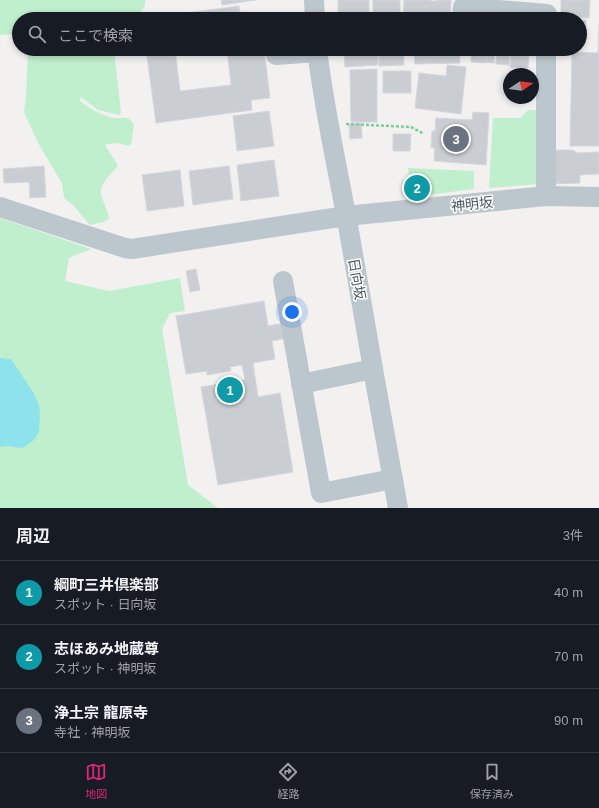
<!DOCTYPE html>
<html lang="ja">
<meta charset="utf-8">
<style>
body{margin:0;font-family:Arial,"Noto Sans JP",sans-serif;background:#242831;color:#f1f3f6}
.compass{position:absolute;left:503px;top:68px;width:36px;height:36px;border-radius:50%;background:#171b24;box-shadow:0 2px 6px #0003;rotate:77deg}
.you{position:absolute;left:292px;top:312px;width:14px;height:14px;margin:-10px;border:3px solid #fff;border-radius:50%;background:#1a73e8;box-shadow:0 0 0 6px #1a73e833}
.badge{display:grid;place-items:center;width:26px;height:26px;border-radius:50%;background:#db2777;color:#fff;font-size:13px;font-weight:700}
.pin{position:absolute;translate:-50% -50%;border:2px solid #fff;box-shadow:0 1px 4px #0006}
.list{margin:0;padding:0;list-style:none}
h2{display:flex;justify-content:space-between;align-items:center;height:52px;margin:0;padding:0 16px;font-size:17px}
h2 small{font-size:13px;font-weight:400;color:#9ea1a6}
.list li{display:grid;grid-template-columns:26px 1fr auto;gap:12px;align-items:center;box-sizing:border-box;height:64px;padding:0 16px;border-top:1px solid #363941}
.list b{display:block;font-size:15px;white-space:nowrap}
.list p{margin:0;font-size:13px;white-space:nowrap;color:#9ea1a6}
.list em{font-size:13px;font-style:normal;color:#9ea1a6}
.icon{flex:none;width:22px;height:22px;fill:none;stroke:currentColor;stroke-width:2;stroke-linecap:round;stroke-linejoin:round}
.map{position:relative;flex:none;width:599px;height:508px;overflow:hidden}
.search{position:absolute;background:#171b24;box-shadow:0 2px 6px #0003;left:12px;right:12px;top:12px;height:44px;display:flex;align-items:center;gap:10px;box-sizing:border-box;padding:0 14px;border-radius:22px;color:#9ea1a6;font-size:15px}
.sheet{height:244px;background:#171b24}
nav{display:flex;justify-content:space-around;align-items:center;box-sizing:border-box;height:56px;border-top:1px solid #363941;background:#171b24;font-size:11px;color:#9ea1a6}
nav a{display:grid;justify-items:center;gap:2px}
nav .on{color:#db2777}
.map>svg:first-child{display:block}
</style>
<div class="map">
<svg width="599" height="508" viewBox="0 0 599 508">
<rect width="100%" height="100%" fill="#f3f0f0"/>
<g fill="#bfefcd">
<path d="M 0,0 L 145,0 L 145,5 L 137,19 L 19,19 L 19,39 L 10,34 L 0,35 Z"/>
<path d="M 26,49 L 114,49 L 121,113 L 119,115 L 98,110 L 81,97 L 80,101 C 90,109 101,115 114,118 C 118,119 123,117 127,118 C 131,119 132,123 134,125 L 131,144 L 129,146 C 121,143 113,142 105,145 C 109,152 114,158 118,166 C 112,173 99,183 101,194 C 103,203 108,210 109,219 L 103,222 L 90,225 L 74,206 L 64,198 L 62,183 L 38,143 L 24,112 L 26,96 L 28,52 Z"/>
<path d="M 528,110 L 538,110 L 539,184 L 489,188 L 493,118 L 520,118 Z"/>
<path d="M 408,168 L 474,171 L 474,189 L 411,197 Z"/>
<path d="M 0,218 L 91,249 L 69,258 L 65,281 L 109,291 L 180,278 L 185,311 L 170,313 L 162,329 L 188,485 L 218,508 L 0,508 Z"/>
</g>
<path fill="#8de2ec" d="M 0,358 L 11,359 L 33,392 L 39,405 L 40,413 L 39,432 L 34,440 L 26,446 L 23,448 L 5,446 L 0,447 Z"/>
<g fill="#caced3" stroke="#d4d7dc">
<path d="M 221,0 L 256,0 L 222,5 Z"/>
<rect x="338" y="0" width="31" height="19"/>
<path d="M 373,0 L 400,0 L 400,14 L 373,13 Z"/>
<path d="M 404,0 L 431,0 L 431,1 L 437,1 L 437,0 L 451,0 L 450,19 L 403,19 Z"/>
<path d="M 561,0 L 590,0 L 589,18 L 561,17 Z"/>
<path d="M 239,6 L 241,19 L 142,19 Z"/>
<path d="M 580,20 L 586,20 L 585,44 L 580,44 Z"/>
<path d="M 599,24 L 599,146 L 570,146 L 572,52 L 598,53 Z"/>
<path d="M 146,49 L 175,49 L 180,91 L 231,85 L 227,49 L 264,49 L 270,98 L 251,100 L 252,110 L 156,123 Z"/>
<path d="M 344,49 L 377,49 L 378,65 L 345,67 Z"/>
<path d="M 379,49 L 403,49 L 404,65 L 379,66 Z"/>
<path d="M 414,49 L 459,49 L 460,63 L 415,64 Z"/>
<path d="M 471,49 L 487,49 L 486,63 L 471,62 Z"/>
<path d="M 488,49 L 495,49 L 494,63 L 486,62 Z"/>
<path d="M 497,49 L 510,49 L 509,65 L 496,64 Z"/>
<path d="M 511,49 L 532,49 L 532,53 L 511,50 Z"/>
<path d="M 511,52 L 529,53 L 528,68 L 510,67 Z"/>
<path d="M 447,65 L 466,67 L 461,114 L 415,108 L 419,73 L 446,76 Z"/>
<path d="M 377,69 L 377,122 L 351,122 L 350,70 Z"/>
<rect x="383" y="71" width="28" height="22"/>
<path d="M 269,111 L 274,146 L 237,151 L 233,116 Z"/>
<path d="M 473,112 L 489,113 L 486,165 L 434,161 L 435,148 L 431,148 L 432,131 L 435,131 L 436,118 L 472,120 Z"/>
<path d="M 361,123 L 362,138 L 350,139 L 349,124 Z"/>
<path d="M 393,134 L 411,134 L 410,151 L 393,151 Z"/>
<path d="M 549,150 L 572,150 L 578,153 L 599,152 L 599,174 L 580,175 L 580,183 L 550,184 Z"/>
<path d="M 274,160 L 279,196 L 241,201 L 237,165 Z"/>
<path d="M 44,166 L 46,197 L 30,198 L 29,182 L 4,183 L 3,169 Z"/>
<path d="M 229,166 L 233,199 L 193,205 L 189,171 Z"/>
<path d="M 180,170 L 184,206 L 147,211 L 142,175 Z"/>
<path d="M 196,269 L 200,290 L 190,292 L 186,271 Z"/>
<path d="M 264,301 L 268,326 L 285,323 L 287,338 L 272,341 L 275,359 L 253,363 L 258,397 L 280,393 L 293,472 L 218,485 L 201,387 L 245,380 L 242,365 L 230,367 L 231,371 L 207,375 L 207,371 L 186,374 L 176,316 Z"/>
</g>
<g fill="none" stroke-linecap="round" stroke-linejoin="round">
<path stroke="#77cd9a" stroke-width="2.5" stroke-dasharray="3 2" stroke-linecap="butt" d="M 346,124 L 411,127 L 424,134"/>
<g stroke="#bcc6cd" stroke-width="20">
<path d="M 314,0 L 315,19"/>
<path d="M 462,19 L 463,7 L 547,14"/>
<path d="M 317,49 C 324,110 338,170 349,231 C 365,323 381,416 398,508"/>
<path d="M 276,55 L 318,52"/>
<path d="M 546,196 L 546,49"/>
<path d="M 0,207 L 125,248 L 132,249 L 346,216 L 546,196 L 599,197"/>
<path d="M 283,281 L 321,493 L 393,479"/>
<path d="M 301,384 L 373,369"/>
</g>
</g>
<g text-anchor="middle" stroke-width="3" stroke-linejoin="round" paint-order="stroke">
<g font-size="14" fill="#48565e" stroke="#fff">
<text transform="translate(472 204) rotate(-6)" y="5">神明坂</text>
<text transform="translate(357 279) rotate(80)" y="5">日向坂</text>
</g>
</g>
</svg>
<svg class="compass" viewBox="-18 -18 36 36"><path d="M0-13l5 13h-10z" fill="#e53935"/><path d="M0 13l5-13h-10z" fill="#9ea1a6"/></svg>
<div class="you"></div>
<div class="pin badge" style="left:230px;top:390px;background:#0f9aa8">1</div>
<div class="pin badge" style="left:417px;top:188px;background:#0f9aa8">2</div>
<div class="pin badge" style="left:456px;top:139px;background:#6b7280">3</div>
<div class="search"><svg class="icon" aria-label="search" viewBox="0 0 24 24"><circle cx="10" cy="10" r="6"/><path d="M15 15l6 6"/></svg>ここで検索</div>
</div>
<section class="sheet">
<h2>周辺<small>3件</small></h2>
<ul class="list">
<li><span class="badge" style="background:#0f9aa8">1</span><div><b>綱町三井倶楽部</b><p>スポット · 日向坂</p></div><em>40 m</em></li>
<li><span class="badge" style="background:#0f9aa8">2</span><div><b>志ほあみ地蔵尊</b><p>スポット · 神明坂</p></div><em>70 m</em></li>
<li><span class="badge" style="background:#6b7280">3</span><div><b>浄土宗 龍原寺</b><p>寺社 · 神明坂</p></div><em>90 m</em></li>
</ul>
</section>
<nav>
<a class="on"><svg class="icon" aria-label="map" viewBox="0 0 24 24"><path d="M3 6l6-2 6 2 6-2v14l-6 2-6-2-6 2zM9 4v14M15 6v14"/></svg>地図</a>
<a><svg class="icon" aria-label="directions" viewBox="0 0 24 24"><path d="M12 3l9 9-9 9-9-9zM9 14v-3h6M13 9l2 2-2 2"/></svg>経路</a>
<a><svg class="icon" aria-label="saved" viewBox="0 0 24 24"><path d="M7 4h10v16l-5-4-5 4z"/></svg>保存済み</a>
</nav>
